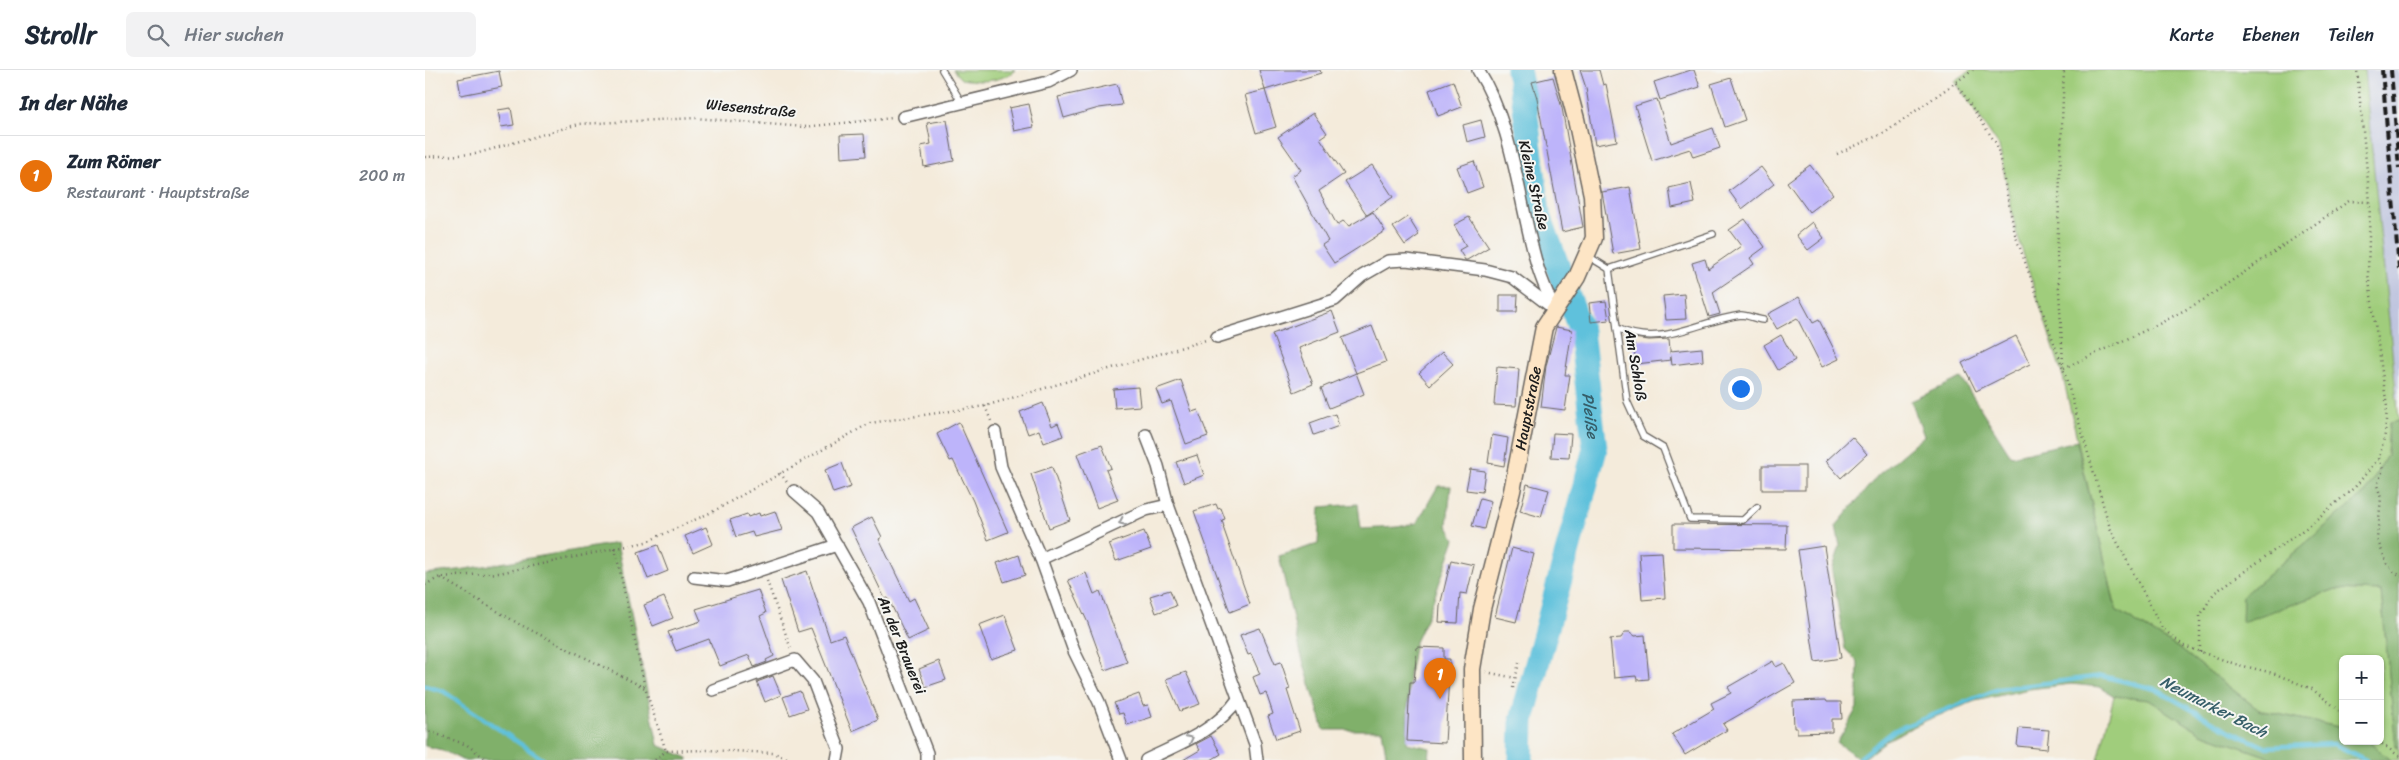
<!DOCTYPE html>
<html lang="de">
<meta charset="utf-8">
<style>
body{margin:0;font-family:Sriracha,sans-serif;background:#f2f2f3;color:#1f2937}
.controls{position:absolute;right:15px;bottom:15px;display:grid;overflow:hidden;border-radius:8px;box-shadow:0 1px 4px #0004}
.controls button{width:45px;height:45px;display:grid;place-items:center;padding:0;border:0;border-bottom:1px solid #e0e1e3;background:#fff;color:#1f2937;font:25px sans-serif}
.you{position:absolute;left:1315px;top:318px;width:18px;height:18px;margin:-12px;border:4px solid #fff;border-radius:50%;background:#1a73e8;box-shadow:0 0 0 8px #1a73e833}
.badge{display:grid;place-items:center;width:32px;height:32px;border-radius:50%;background:#c8321e;color:#fff;font-size:16px;font-weight:700}
.pin{position:absolute;translate:-50% -41px;filter:drop-shadow(0 1px 2px #0008)}
.pin::after{content:'';position:absolute;top:26px;width:18px;height:15px;background:inherit;clip-path:polygon(0 0,100% 0,50% 100%)}
.list{margin:0;padding:0;list-style:none}
h2{display:flex;justify-content:space-between;align-items:center;height:65px;margin:0;padding:0 20px;font-size:21px}
h2 small{font-size:16px;font-weight:400;color:#747a83}
.list li{display:grid;grid-template-columns:32px 1fr auto;gap:15px;align-items:center;box-sizing:border-box;height:80px;padding:0 20px;border-top:1px solid #e0e1e3}
.list b{display:block;font-size:19px;white-space:nowrap}
.list p{margin:0;font-size:16px;white-space:nowrap;color:#747a83}
.list em{font-size:16px;font-style:normal;color:#747a83}
.icon{flex:none;width:28px;height:28px;fill:none;stroke:currentColor;stroke-width:2;stroke-linecap:round;stroke-linejoin:round}
.map{position:relative;flex:none;width:1974px;height:690px;overflow:hidden}
header{display:flex;align-items:center;gap:30px;box-sizing:border-box;height:70px;padding:0 25px;background:#fff;border-bottom:1px solid #e0e1e3}
header strong{font-size:24px}
nav{display:flex;gap:28px;margin-inline-start:auto;font-size:18px}
.search{width:350px;height:45px;background:#f2f2f3;display:flex;align-items:center;gap:12px;box-sizing:border-box;padding:0 18px;border-radius:8px;color:#747a83;font-size:19px}
main{display:flex}
aside{flex:1;background:#fff}
.map>svg:first-child{display:block}
</style>
<header>
<strong>Strollr</strong>
<div class="search"><svg class="icon" aria-label="search" viewBox="0 0 24 24"><circle cx="10" cy="10" r="6"/><path d="M15 15l6 6"/></svg>Hier suchen</div>
<nav><a>Karte</a><a>Ebenen</a><a>Teilen</a></nav>
</header>
<main>
<aside>
<h2>In der Nähe<small></small></h2>
<ul class="list">
<li><span class="badge" style="background:#e8710a">1</span><div><b>Zum Römer</b><p>Restaurant · Hauptstraße</p></div><em>200 m</em></li>
</ul>
</aside>
<div class="map">
<svg width="1974" height="690" viewBox="0 0 1974 690">
<rect width="100%" height="100%" fill="#f6f6f2"/>
<filter id="ink" filterUnits="userSpaceOnUse"><feTurbulence type="fractalNoise" baseFrequency=".02" numOctaves="2"/><feDisplacementMap in="SourceGraphic" scale="10" xChannelSelector="R" yChannelSelector="G"/><feConvolveMatrix kernelMatrix="1 2 1 2 8 2 1 2 1" color-interpolation-filters="sRGB"/></filter>
<filter id="wash" filterUnits="userSpaceOnUse"><feTurbulence type="fractalNoise" baseFrequency=".0096" numOctaves="4" result="noise"/><feDisplacementMap in="SourceGraphic" scale="20" xChannelSelector="R" yChannelSelector="G"/><feGaussianBlur stdDeviation="1.12" result="paint"/><feColorMatrix in="noise" values="0 0 0 0 0 0 0 0 0 0 0 0 0 0 0 0 0 1.4 0 .05"/><feComposite in="paint" operator="in"/></filter>
<g filter="url(#wash)">
<rect width="100%" height="100%" fill="#f4ebdb"/>
<path fill="#bdc3de" d="M 1939,0 L 1974,0 L 1974,339 L 1953,152 Z"/>
<g fill="#a0cd7b" stroke="#5e744c">
<path d="M 528,0 L 590,0 C 575,13 554,12 536,9 Z"/>
<path d="M 1546,0 L 1939,0 L 1974,351 L 1964,353 L 1962,385 L 1941,422 L 1818,526 L 1818,551 L 1911,519 L 1956,521 L 1971,677 L 1974,677 L 1974,690 L 1965,690 L 1943,671 L 1955,671 L 1955,589 L 1918,589 L 1918,658 L 1834,640 L 1755,579 L 1691,540 L 1638,307 L 1591,161 L 1574,76 L 1530,11 Z"/>
<path d="M 1689,626 L 1724,630 L 1776,663 L 1852,690 L 1673,690 Z"/>
</g>
<g fill="#80b06b" stroke="#4e6644">
<path d="M 1536,308 L 1586,386 L 1652,371 L 1691,540 L 1755,579 L 1834,640 L 1918,658 L 1918,671 L 1943,671 L 1965,690 L 1852,690 L 1776,663 L 1724,630 L 1689,626 L 1675,617 L 1646,614 L 1604,619 L 1550,631 L 1502,650 L 1462,670 L 1437,690 L 1412,673 L 1432,638 L 1433,592 L 1420,579 L 1407,501 L 1415,476 L 1411,456 L 1453,405 L 1499,366 L 1486,331 Z"/>
<path d="M 1974,351 L 1974,677 L 1971,677 L 1956,521 L 1911,519 L 1817,552 L 1818,526 L 1941,422 L 1962,385 L 1964,353 Z"/>
<path d="M 1013,416 L 1026,416 L 1022,455 L 1030,469 L 1003,545 L 990,572 L 984,605 L 982,673 L 1005,678 L 1004,690 L 962,690 L 957,660 L 899,660 L 876,584 L 854,486 L 893,474 L 895,437 L 933,434 L 936,459 L 972,457 L 992,453 Z"/>
<path d="M 192,473 L 233,675 L 263,688 L 263,690 L 37,690 L 17,680 L 0,676 L 0,504 L 41,499 Z"/>
</g>
<g fill="none" stroke-linecap="round" stroke-linejoin="round">
<g stroke="#5ec1dc" stroke-width="4.5">
<path d="M 0,616 L 18,621 L 119,690"/>
<path d="M 1432,690 L 1470,660 L 1573,619 L 1677,606 L 1730,619 L 1803,660 L 1840,677 L 1909,674 L 1941,690"/>
</g>
<path stroke="#5ec1dc" stroke-width="25" id="s1" d="M 1093,0 L 1099,30 L 1113,143 L 1156,261 L 1170,379 L 1097,650 L 1096,690"/>
</g>
<g id="blocks">
<g fill="#bdb4fa">
<path d="M 834,0 L 895,0 L 896,3 L 840,20 Z"/>
<path d="M 1155,0 L 1174,0 L 1178,15 L 1181,14 L 1192,71 L 1170,75 L 1161,18 Z"/>
<path d="M 1266,0 L 1269,0 L 1275,17 L 1235,30 L 1229,12 Z"/>
<path d="M 74,1 L 77,17 L 36,25 L 33,9 Z"/>
<path d="M 1128,7 L 1137,38 L 1158,157 L 1137,162 L 1112,28 L 1107,12 Z"/>
<path d="M 1306,8 L 1320,50 L 1300,57 L 1286,14 Z"/>
<path d="M 1028,11 L 1037,37 L 1013,46 L 1004,20 Z"/>
<path d="M 692,14 L 697,35 L 674,38 L 639,48 L 633,27 Z"/>
<path d="M 840,20 L 851,57 L 831,63 L 820,25 Z"/>
<path d="M 1232,29 L 1246,73 L 1288,58 L 1295,78 L 1268,87 L 1265,79 L 1227,91 L 1210,36 Z"/>
<path d="M 604,34 L 609,57 L 589,61 L 584,38 Z"/>
<path d="M 86,38 L 89,55 L 76,57 L 73,40 Z"/>
<path d="M 888,43 L 902,63 L 895,68 L 919,104 L 894,121 L 912,155 L 918,151 L 924,156 L 948,142 L 960,161 L 909,193 L 897,175 L 903,171 L 867,106 L 876,100 L 853,67 Z"/>
<path d="M 522,50 L 529,91 L 499,97 L 496,76 L 506,74 L 502,53 Z"/>
<path d="M 1056,50 L 1060,67 L 1042,72 L 1038,55 Z"/>
<path d="M 439,64 L 441,86 L 416,88 L 415,65 Z"/>
<path d="M 1049,91 L 1058,117 L 1042,123 L 1032,97 Z"/>
<path d="M 947,95 L 968,127 L 942,145 L 920,112 Z"/>
<path d="M 1385,95 L 1408,124 L 1384,142 L 1362,112 Z"/>
<path d="M 1336,97 L 1349,114 L 1317,139 L 1304,121 Z"/>
<path d="M 1266,113 L 1270,133 L 1247,138 L 1244,118 Z"/>
<path d="M 1205,117 L 1216,179 L 1188,184 L 1177,122 Z"/>
<path d="M 983,147 L 994,165 L 980,175 L 968,157 Z"/>
<path d="M 1044,147 L 1064,177 L 1042,190 L 1040,190 L 1034,180 L 1041,176 L 1029,155 Z"/>
<path d="M 1320,149 L 1340,177 L 1325,188 L 1329,194 L 1288,222 L 1295,244 L 1284,247 L 1267,193 L 1280,189 L 1283,199 L 1316,176 L 1304,160 Z"/>
<path d="M 1387,152 L 1399,168 L 1383,180 L 1371,165 Z"/>
<path d="M 1259,224 L 1261,249 L 1241,250 L 1238,226 Z"/>
<path d="M 1075,225 L 1093,225 L 1092,242 L 1075,242 Z"/>
<path d="M 1374,227 L 1388,253 L 1394,250 L 1414,289 L 1397,297 L 1372,248 L 1352,259 L 1343,244 Z"/>
<path d="M 1181,231 L 1184,250 L 1166,252 L 1164,233 Z"/>
<path d="M 907,241 L 915,262 L 874,278 L 888,314 L 869,322 L 847,264 Z"/>
<path d="M 947,256 L 961,292 L 931,303 L 917,268 Z"/>
<path d="M 1131,257 L 1147,260 L 1140,305 L 1145,305 L 1140,340 L 1116,337 L 1121,296 Z"/>
<path d="M 1356,265 L 1370,290 L 1353,300 L 1339,275 Z"/>
<path d="M 1591,266 L 1605,294 L 1551,321 L 1537,293 Z"/>
<path d="M 1208,268 L 1224,270 L 1244,269 L 1246,290 L 1211,294 Z"/>
<path d="M 1277,278 L 1278,291 L 1247,295 L 1245,281 Z"/>
<path d="M 1017,282 L 1028,294 L 1005,315 L 994,303 Z"/>
<path d="M 1072,297 L 1094,299 L 1091,336 L 1069,335 Z"/>
<path d="M 931,303 L 939,324 L 904,338 L 896,318 Z"/>
<path d="M 756,310 L 767,342 L 773,340 L 783,366 L 761,374 L 746,331 L 737,334 L 731,319 Z"/>
<path d="M 713,317 L 715,336 L 690,338 L 688,319 Z"/>
<path d="M 618,333 L 627,356 L 633,353 L 638,366 L 619,373 L 614,360 L 603,364 L 595,342 Z"/>
<path d="M 910,344 L 914,356 L 889,365 L 885,353 Z"/>
<path d="M 534,352 L 583,462 L 563,470 L 548,431 L 528,390 L 525,391 L 512,364 Z"/>
<path d="M 1128,363 L 1146,364 L 1144,388 L 1126,387 Z"/>
<path d="M 1067,365 L 1083,368 L 1079,396 L 1063,393 Z"/>
<path d="M 1427,367 L 1442,384 L 1416,408 L 1401,391 Z"/>
<path d="M 677,375 L 686,398 L 681,400 L 693,430 L 672,438 L 652,384 Z"/>
<path d="M 772,385 L 779,405 L 759,413 L 751,392 Z"/>
<path d="M 417,393 L 426,417 L 408,423 L 400,400 Z"/>
<rect x="1337" y="396" width="43" height="24"/>
<path d="M 627,397 L 645,450 L 624,458 L 606,404 Z"/>
<path d="M 1045,399 L 1060,401 L 1057,422 L 1041,420 Z"/>
<path d="M 1102,414 L 1124,420 L 1116,447 L 1095,441 Z"/>
<path d="M 1055,428 L 1066,431 L 1059,459 L 1047,456 Z"/>
<path d="M 791,434 L 793,439 L 796,438 L 800,449 L 797,450 L 799,457 L 798,457 L 825,534 L 805,542 L 769,441 Z"/>
<path d="M 350,441 L 357,460 L 329,467 L 327,462 L 311,467 L 305,450 L 322,444 L 323,447 L 334,443 L 335,446 Z"/>
<path d="M 447,447 L 457,467 L 454,469 L 484,531 L 489,528 L 504,560 L 483,570 L 463,528 L 460,529 L 426,458 Z"/>
<path d="M 1248,454 L 1362,455 L 1361,479 L 1248,478 Z"/>
<path d="M 281,457 L 288,474 L 268,483 L 260,466 Z"/>
<path d="M 719,461 L 726,479 L 691,491 L 684,474 Z"/>
<path d="M 233,475 L 243,501 L 223,509 L 213,482 Z"/>
<path d="M 1399,476 L 1416,588 L 1390,592 L 1373,480 Z"/>
<path d="M 1087,478 L 1109,484 L 1091,552 L 1070,547 Z"/>
<path d="M 1237,482 L 1240,528 L 1217,530 L 1214,483 Z"/>
<path d="M 594,485 L 600,505 L 579,512 L 572,493 Z"/>
<path d="M 1026,490 L 1049,495 L 1042,524 L 1035,523 L 1033,553 L 1014,552 L 1015,536 Z"/>
<path d="M 382,501 L 405,570 L 419,565 L 453,650 L 427,661 L 386,558 L 373,562 L 356,510 Z"/>
<path d="M 661,503 L 669,524 L 675,521 L 702,592 L 680,600 L 663,553 L 643,510 Z"/>
<path d="M 333,520 L 341,543 L 335,546 L 349,586 L 341,590 L 342,592 L 329,597 L 324,585 L 295,596 L 284,569 L 251,581 L 243,562 L 276,551 L 271,539 Z"/>
<path d="M 745,520 L 751,536 L 731,543 L 725,526 Z"/>
<path d="M 239,527 L 248,548 L 228,556 L 219,535 Z"/>
<path d="M 580,545 L 593,580 L 566,589 L 554,555 Z"/>
<path d="M 835,558 L 850,594 L 856,592 L 865,619 L 862,620 L 875,661 L 851,669 L 843,646 L 848,644 L 841,623 L 835,625 L 828,607 L 835,604 L 826,584 L 823,585 L 815,565 Z"/>
<path d="M 1200,562 L 1205,562 L 1210,566 L 1220,565 L 1224,609 L 1212,610 L 1211,606 L 1189,608 L 1185,569 L 1196,568 Z"/>
<path d="M 992,577 L 1019,578 L 1019,589 L 1025,589 L 1020,673 L 982,671 L 985,612 L 989,612 Z"/>
<path d="M 514,591 L 521,610 L 500,617 L 494,599 Z"/>
<path d="M 1348,591 L 1351,597 L 1359,593 L 1370,613 L 1298,654 L 1302,660 L 1260,685 L 1247,664 L 1289,639 L 1286,633 L 1306,623 L 1303,617 Z"/>
<path d="M 761,602 L 775,634 L 755,641 L 741,609 Z"/>
<path d="M 348,606 L 356,625 L 340,632 L 332,612 Z"/>
<path d="M 375,621 L 382,639 L 365,645 L 358,627 Z"/>
<path d="M 714,624 L 718,636 L 723,635 L 727,647 L 702,655 L 698,643 L 694,644 L 689,633 Z"/>
<path d="M 1401,630 L 1402,632 L 1416,632 L 1417,649 L 1407,649 L 1407,662 L 1372,663 L 1372,658 L 1369,658 L 1368,631 Z"/>
<path d="M 1594,658 L 1624,660 L 1622,679 L 1592,676 Z"/>
<path d="M 786,666 L 796,684 L 786,690 L 758,690 L 775,680 L 771,674 Z"/>
</g>
</g>
</g>
<g filter="url(#ink)">
<use href="#blocks" fill-opacity="0" stroke="#68645f" stroke-width="1"/>
<g fill="none" stroke-linecap="round" stroke-linejoin="round">
<defs>
<g id="lane">
<path d="M 517,0 L 537,33"/>
<path d="M 1163,186 L 1184,199 L 1202,331 L 1218,366 L 1238,378 L 1265,449 L 1318,450 L 1332,437"/>
<path d="M 1184,199 L 1288,164"/>
<path d="M 1192,258 C 1236,279 1272,251 1316,245 C 1322,245 1331,249 1338,250"/>
</g>
<g id="street">
<path d="M 1053,0 C 1090,59 1093,132 1113,198 C 1117,211 1123,224 1128,237"/>
<path d="M 478,47 L 623,12 L 646,0"/>
<path d="M 792,267 L 910,230 L 937,206 L 963,191 L 981,190 L 1060,200 L 1087,207 L 1129,239"/>
<path d="M 570,362 L 576,397 L 616,489 L 649,581 L 674,632 L 696,690"/>
<path d="M 721,365 L 733,396 L 743,435 L 830,674 L 832,690"/>
<path d="M 369,421 L 393,442 L 444,532 L 502,683 L 502,690"/>
<path d="M 616,489 L 721,440 L 743,435"/>
<path d="M 269,507 L 302,511 L 412,475"/>
<path d="M 288,620 L 370,590 L 388,611 L 414,679 L 412,690"/>
<path d="M 721,690 C 754,674 791,661 813,629"/>
</g>
<g id="secondary">
<path id="s2" d="M 1048,690 L 1047,599 L 1057,539 L 1087,421 L 1119,257 L 1152,207 L 1169,168 L 1167,125 L 1151,49 L 1138,0"/>
</g>
</defs>
<use href="#lane" stroke="#68645f" stroke-width="8"/>
<use href="#street" stroke="#68645f" stroke-width="14"/>
<use href="#secondary" stroke="#68645f" stroke-width="19"/>
<g stroke="#68645f" stroke-width="2.5" stroke-dasharray="1 4" stroke-linecap="butt">
<path d="M 1531,13 L 1572,75 L 1590,164 L 1638,298 L 1685,458 L 1737,558 L 1759,576 L 1810,594 L 1848,603 L 1887,619 L 1918,643"/>
<path d="M 1412,84 L 1461,62 L 1548,0"/>
<path d="M 0,87 L 50,84 L 154,54 L 270,48 L 379,57 L 467,48"/>
<path d="M 1638,293 L 1632,185 L 1639,0"/>
<path d="M 1639,298 L 1734,254 L 1780,229 L 1924,131 L 1945,132"/>
<path d="M 560,336 L 566,351"/>
<path d="M 1954,388 L 1958,400 L 1952,415 L 1956,428 L 1952,469 L 1963,496 L 1974,505"/>
<path d="M 355,403 L 362,412"/>
<path d="M 190,478 L 220,618"/>
<path d="M 16,508 L 94,554 L 220,618 L 241,681"/>
<path d="M 342,511 L 366,579"/>
<path d="M 0,515 L 15,507 L 74,503 L 221,472 L 287,442 L 445,353 L 560,336 L 781,270"/>
<path d="M 1775,582 L 1775,546 L 1789,523 L 1881,458 L 1930,417 L 1954,388 L 1960,364 L 1962,337 L 1943,204 L 1945,132 L 1932,0"/>
<path d="M 1061,602 L 1090,608"/>
<path d="M 1088,618 L 1094,593"/>
<path d="M 0,660 L 42,675 L 62,690"/>
<path d="M 1953,671 L 1974,686"/>
<path d="M 230,690 L 241,681 L 283,680 L 349,683 L 367,690"/>
</g>
<use href="#lane" stroke="#fff" stroke-width="5.5"/>
<use href="#street" stroke="#fff" stroke-width="11"/>
<use href="#secondary" stroke="#fde5c5" stroke-width="16"/>
<g stroke="#1c1c1c" stroke-width="4" stroke-dasharray="8 4" stroke-linecap="butt">
<path d="M 1957,0 L 1974,199"/>
<path d="M 1966,0 L 1974,98"/>
</g>
</g>
<defs><path id="oneway-chevron" d="M-2-3.5L2.5 0L-2 3.5" fill="none" stroke-width="1.6" stroke-linecap="round" stroke-linejoin="round" transform="scale(1.25)"/></defs>
<g stroke="#999">
<use href="#oneway-chevron" transform="translate(697 452) rotate(155)"/>
<use href="#oneway-chevron" transform="translate(765 669) rotate(-26)"/>
</g>
</g>
<g text-anchor="middle" stroke-width="4" stroke-linejoin="round" paint-order="stroke">
<g font-size="15" fill="#1c1c1c" stroke="#f6f6f2">
<text transform="translate(326 38) rotate(5)" y="5">Wiesenstraße</text>
<text transform="translate(1109 115) rotate(77)" y="5">Kleine Straße</text>
<text transform="translate(1211 295) rotate(80)" y="5">Am Schloß</text>
<text dy="5" stroke="none"><textPath href="#s2" startOffset="358">Hauptstraße</textPath></text>
<text transform="translate(477 575) rotate(68)" y="5">An der Brauerei</text>
</g>
<g font-size="16" font-style="italic" fill="#365e69" stroke="#f6f6f2">
<text dy="6" stroke="none"><textPath href="#s1" startOffset="355">Pleiße</textPath></text>
<text transform="translate(1789 636) rotate(27)" y="6">Neumarker Bach</text>
</g>
</g>
</svg>
<div class="controls">
<button>+</button>
<button>−</button>
</div>
<div class="you"></div>
<div class="pin badge" style="left:1015px;top:629px;background:#e8710a">1</div>
</div>
</main>
